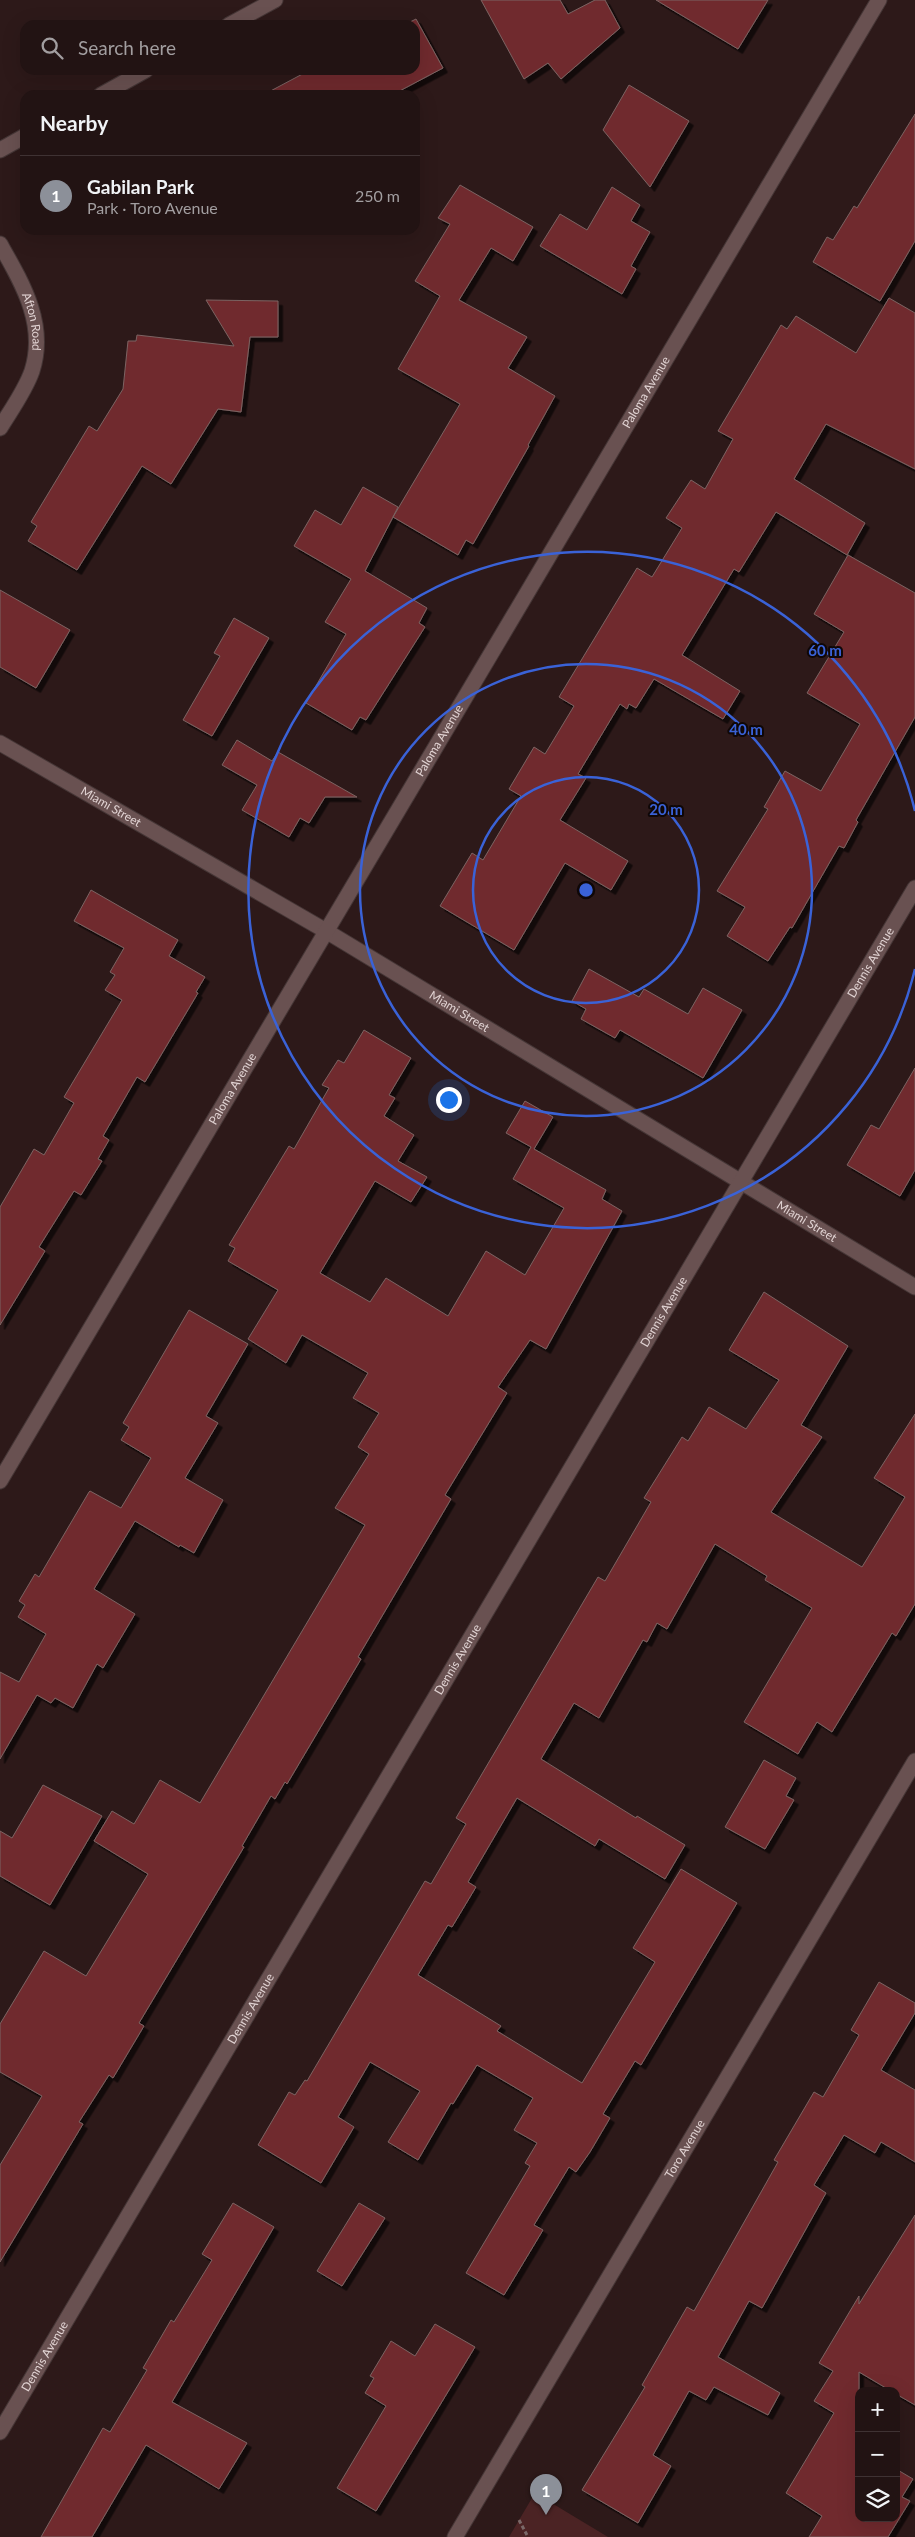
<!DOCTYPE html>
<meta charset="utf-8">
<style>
body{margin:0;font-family:Lato,sans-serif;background:#2e2021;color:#f1f3f6}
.controls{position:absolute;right:15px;bottom:15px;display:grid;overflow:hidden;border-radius:10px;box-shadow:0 5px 20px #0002}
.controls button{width:45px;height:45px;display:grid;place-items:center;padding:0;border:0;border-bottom:1px solid #3f3233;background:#221313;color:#f1f3f6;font:25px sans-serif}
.you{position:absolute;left:448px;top:1099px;width:18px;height:18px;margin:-12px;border:4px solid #fff;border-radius:50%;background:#1a73e8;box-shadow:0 0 0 8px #1a73e833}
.badge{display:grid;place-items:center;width:32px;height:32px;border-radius:50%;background:#8c9099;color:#fff;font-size:16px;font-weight:700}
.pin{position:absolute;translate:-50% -41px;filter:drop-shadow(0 1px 2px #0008)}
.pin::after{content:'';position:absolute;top:26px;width:18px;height:15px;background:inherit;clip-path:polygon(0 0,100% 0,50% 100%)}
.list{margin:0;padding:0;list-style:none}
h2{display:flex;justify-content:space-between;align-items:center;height:65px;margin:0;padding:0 20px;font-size:21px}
h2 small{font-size:16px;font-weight:400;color:#a29ea0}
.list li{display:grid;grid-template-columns:32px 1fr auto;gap:15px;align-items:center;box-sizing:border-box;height:80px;padding:0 20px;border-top:1px solid #3f3233}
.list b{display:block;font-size:19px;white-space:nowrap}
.list p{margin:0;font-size:16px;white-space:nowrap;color:#a29ea0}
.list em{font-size:16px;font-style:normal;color:#a29ea0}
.icon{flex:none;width:28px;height:28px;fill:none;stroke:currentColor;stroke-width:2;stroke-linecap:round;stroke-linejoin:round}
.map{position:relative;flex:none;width:915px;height:2537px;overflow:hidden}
.search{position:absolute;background:#221313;box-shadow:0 5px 20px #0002;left:20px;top:20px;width:400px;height:55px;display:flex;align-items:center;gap:12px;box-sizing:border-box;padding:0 18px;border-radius:15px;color:#a29ea0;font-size:19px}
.panel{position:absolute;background:#221313;box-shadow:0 5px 20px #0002;left:20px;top:90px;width:400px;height:145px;border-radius:15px}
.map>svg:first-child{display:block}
</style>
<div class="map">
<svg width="915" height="2537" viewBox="0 0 915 2537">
<defs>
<filter id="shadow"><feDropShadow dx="4.5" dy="4.5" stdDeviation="0" flood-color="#0009"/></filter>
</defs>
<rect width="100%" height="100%" fill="#2d1919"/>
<path fill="#4b2324" d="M 535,2493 L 608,2537 L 509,2537 Z"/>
<g fill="#6f2c2f" stroke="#7c6362" filter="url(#shadow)">
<path d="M 481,0 L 560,0 L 568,14 L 595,0 L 605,0 L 620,28 L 561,79 L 548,63 L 524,79 Z"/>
<path d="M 656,0 L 768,0 L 738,49 Z"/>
<path d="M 416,19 L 443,68 L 392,95 L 263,95 L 310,70 L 415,70 L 415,25 L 404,25 Z"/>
<path d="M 629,85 L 689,121 L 650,187 L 603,130 Z"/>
<path d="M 915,114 L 915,241 L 880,301 L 813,262 L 827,237 L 833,240 L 854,206 L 857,208 Z"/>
<path d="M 460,185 L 533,227 L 513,261 L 491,248 L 459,300 L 527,337 L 508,368 L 555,396 L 528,445 L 529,446 L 473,544 L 466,540 L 458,555 L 393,517 L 365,571 L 427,608 L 419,623 L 425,627 L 366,720 L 360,717 L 352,730 L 306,703 L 346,634 L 325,622 L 351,579 L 294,546 L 315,510 L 341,525 L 363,487 L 398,507 L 393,517 L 460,404 L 398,369 L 440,296 L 415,281 L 450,224 L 438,218 Z"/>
<path d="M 612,187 L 640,205 L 631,221 L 650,232 L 631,266 L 636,269 L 622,294 L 540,246 L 560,214 L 587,230 Z"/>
<path d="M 889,298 L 915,313 L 915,469 L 826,424 L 794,479 L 865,523 L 847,555 L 776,512 L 739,572 L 734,569 L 682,655 L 740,691 L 723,719 L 654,679 L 636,708 L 629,704 L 627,709 L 620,704 L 578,774 L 586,778 L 560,820 L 628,861 L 611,890 L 565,863 L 514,950 L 440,906 L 472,853 L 483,860 L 521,796 L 509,789 L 534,747 L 545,754 L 574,706 L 559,697 L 637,568 L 652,577 L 682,528 L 666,518 L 691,480 L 705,489 L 733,439 L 718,431 L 781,325 L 787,329 L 796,316 L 856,353 Z"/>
<path d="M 206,300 L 278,301 L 278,337 L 250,337 L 241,412 L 218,409 L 171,484 L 142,466 L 77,570 L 28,541 L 37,526 L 31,522 L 89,426 L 97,431 L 123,389 L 128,341 L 136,341 L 137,335 L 234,346 Z"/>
<path d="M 848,555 L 915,593 L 915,717 L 856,820 L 858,822 L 844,848 L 839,846 L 792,928 L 790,927 L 768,961 L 727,936 L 745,907 L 717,891 L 768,809 L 764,807 L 785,771 L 821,791 L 860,724 L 807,693 L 844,632 L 814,614 Z"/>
<path d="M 0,590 L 70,630 L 36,688 L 0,667 Z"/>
<path d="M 234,618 L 269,638 L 212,736 L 183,720 L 220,656 L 214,653 Z"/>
<path d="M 237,740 L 272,761 L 278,752 L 357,797 L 325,797 L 309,823 L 300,818 L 289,837 L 242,810 L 257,785 L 222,765 Z"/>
<path d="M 91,890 L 178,940 L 169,956 L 205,977 L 196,992 L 198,993 L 145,1082 L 137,1077 L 103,1136 L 109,1140 L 98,1159 L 102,1161 L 81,1195 L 74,1191 L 39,1247 L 45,1251 L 0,1325 L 0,1207 L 34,1149 L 44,1155 L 74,1103 L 64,1097 L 122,1000 L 105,990 L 115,975 L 110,972 L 124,948 L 74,921 Z"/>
<path d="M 589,969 L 639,997 L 644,989 L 688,1014 L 703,988 L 742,1010 L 703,1078 L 620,1030 L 615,1038 L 581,1019 L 586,1009 L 572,1001 Z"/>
<path d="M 364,1030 L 411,1058 L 389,1095 L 395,1098 L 384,1116 L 414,1135 L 398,1161 L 427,1177 L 411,1202 L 375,1181 L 320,1273 L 370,1302 L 386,1278 L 448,1316 L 486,1251 L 525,1275 L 564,1208 L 513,1179 L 531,1147 L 506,1133 L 525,1101 L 553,1117 L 534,1149 L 606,1190 L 602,1199 L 622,1211 L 546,1349 L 530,1340 L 498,1387 L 507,1393 L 445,1495 L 451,1499 L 358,1657 L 361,1659 L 287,1784 L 285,1782 L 275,1799 L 271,1796 L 242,1846 L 244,1847 L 139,2023 L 144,2026 L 113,2078 L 109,2075 L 79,2122 L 83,2124 L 0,2262 L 0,2165 L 42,2096 L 0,2072 L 0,2024 L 44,1951 L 86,1976 L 148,1874 L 94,1841 L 112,1811 L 134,1824 L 160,1780 L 200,1803 L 365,1525 L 335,1508 L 369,1454 L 358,1447 L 379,1413 L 353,1398 L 368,1373 L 302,1335 L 286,1363 L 248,1339 L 278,1290 L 228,1261 L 235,1248 L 229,1245 L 289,1146 L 294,1149 L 329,1088 L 322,1085 L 338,1060 L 344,1063 Z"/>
<path d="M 915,1068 L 915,1170 L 900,1196 L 847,1165 L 871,1125 L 879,1129 Z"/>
<path d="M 764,1292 L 848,1346 L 801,1425 L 822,1437 L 771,1512 L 862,1567 L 905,1497 L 874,1478 L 915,1414 L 915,1604 L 896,1636 L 892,1633 L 832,1732 L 817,1722 L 798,1754 L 744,1722 L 812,1608 L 765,1580 L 767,1576 L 715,1544 L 667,1629 L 657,1623 L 647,1642 L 643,1640 L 599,1718 L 574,1703 L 541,1759 L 636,1818 L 637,1816 L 685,1845 L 665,1879 L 599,1839 L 595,1846 L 517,1798 L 468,1882 L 476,1887 L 452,1927 L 448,1925 L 418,1975 L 501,2026 L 497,2031 L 582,2083 L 655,1962 L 633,1948 L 681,1869 L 737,1903 L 641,2065 L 635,2061 L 603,2114 L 610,2118 L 590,2152 L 576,2172 L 569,2167 L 534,2225 L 543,2230 L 504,2295 L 466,2273 L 530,2166 L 525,2163 L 537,2143 L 514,2130 L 533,2098 L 477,2065 L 453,2104 L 451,2103 L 418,2160 L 388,2142 L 420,2091 L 370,2062 L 338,2117 L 354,2127 L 321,2183 L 258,2145 L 289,2092 L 295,2095 L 305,2080 L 307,2081 L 425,1881 L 431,1884 L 466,1824 L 456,1818 L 598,1577 L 605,1581 L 651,1502 L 644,1498 L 682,1437 L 688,1441 L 709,1407 L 746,1429 L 779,1380 L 729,1350 Z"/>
<path d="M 189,1310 L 248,1344 L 206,1416 L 218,1423 L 185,1478 L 223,1500 L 194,1553 L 180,1545 L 179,1547 L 135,1521 L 94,1589 L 135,1614 L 103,1668 L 97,1664 L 73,1708 L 55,1698 L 51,1703 L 37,1695 L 0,1759 L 0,1672 L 19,1682 L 46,1634 L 18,1617 L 25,1605 L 19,1601 L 35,1574 L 39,1577 L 89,1492 L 90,1491 L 121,1508 L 151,1458 L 121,1440 L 129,1427 L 123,1423 Z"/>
<path d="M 764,1760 L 796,1778 L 786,1796 L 794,1800 L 765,1849 L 725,1827 Z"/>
<path d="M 43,1785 L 102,1816 L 50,1905 L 0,1876 L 0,1831 L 12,1838 Z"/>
<path d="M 879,1982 L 915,2003 L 915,2013 L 881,2070 L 915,2090 L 915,2162 L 881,2142 L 875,2153 L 844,2135 L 814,2185 L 826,2193 L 762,2308 L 749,2301 L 718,2357 L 780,2393 L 768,2415 L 714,2387 L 706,2400 L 689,2391 L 653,2455 L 671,2466 L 638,2523 L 582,2490 L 645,2387 L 642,2385 L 687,2307 L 694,2311 L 778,2162 L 774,2160 L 814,2092 L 823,2097 L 859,2035 L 851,2030 Z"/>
<path d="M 233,2203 L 274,2227 L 172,2402 L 247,2443 L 219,2489 L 146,2445 L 92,2537 L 41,2537 L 103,2428 L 110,2432 L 147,2370 L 143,2368 L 171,2320 L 174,2322 L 212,2260 L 202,2254 Z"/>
<path d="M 359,2203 L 385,2218 L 342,2286 L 317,2271 Z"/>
<path d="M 915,2215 L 915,2405 L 896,2394 L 896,2391 L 891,2391 L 859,2372 L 859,2518 L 896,2518 L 896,2469 L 913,2479 L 902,2497 L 910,2501 L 888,2537 L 809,2537 L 822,2516 L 786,2493 L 834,2413 L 814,2401 L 833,2371 L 819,2363 L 859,2296 L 859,2304 Z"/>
<path d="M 435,2324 L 475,2347 L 376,2511 L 337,2488 L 386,2406 L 365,2393 L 374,2378 L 370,2376 L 391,2341 L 415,2356 Z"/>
</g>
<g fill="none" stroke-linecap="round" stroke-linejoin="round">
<defs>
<g id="minor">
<path d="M 229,25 L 275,0"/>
<path d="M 101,95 L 146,70"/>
<path d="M 0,150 L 25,136"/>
<path id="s1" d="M 0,244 C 22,283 47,324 32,371 C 25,391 11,410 0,428"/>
<path id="s2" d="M 0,743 L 326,931 L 915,1287"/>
<path id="s3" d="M 0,1481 L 879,0"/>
<path id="s4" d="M 0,2432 L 915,888"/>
<path id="s5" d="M 455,2537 L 915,1761"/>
</g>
</defs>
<use href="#minor" stroke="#453636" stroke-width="17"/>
<path stroke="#7a6868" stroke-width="3" stroke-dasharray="4 2.5" stroke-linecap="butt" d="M 519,2520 L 528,2537"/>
<use href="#minor" stroke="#695151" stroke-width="15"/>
</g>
<g fill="none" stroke="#3a62d7" stroke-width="2.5">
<circle cx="586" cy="890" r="113"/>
<circle cx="586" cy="890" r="226"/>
<path d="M915 969A338 338 0 1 1 915 811"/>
</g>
<g text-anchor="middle" stroke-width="4" stroke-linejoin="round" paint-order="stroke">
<g font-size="12" fill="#e1d3d3" stroke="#0f0707">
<text dy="4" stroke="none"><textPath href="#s1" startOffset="85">Afton Road</textPath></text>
<text dy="4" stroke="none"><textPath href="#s3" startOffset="1266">Paloma Avenue</textPath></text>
<text dy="4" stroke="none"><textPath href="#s3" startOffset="861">Paloma Avenue</textPath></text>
<text dy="4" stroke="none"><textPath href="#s2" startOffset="128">Miami Street</textPath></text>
<text dy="4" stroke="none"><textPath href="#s4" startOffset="1708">Dennis Avenue</textPath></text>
<text dy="4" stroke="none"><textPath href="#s2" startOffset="532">Miami Street</textPath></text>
<text dy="4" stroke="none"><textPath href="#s3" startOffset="456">Paloma Avenue</textPath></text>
<text dy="4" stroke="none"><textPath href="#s2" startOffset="938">Miami Street</textPath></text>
<text dy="4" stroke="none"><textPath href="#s4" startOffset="1302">Dennis Avenue</textPath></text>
<text dy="4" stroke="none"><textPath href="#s4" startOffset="898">Dennis Avenue</textPath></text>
<text dy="4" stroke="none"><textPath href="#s4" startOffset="492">Dennis Avenue</textPath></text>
<text dy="4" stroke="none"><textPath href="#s5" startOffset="451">Toro Avenue</textPath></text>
<text dy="4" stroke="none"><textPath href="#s4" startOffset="88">Dennis Avenue</textPath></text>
</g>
</g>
<circle cx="586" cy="890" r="8" fill="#3a62d7" stroke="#0f0707" stroke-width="2.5"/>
<g font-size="15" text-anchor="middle" font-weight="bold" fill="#3a62d7" stroke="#0f0707" stroke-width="4" stroke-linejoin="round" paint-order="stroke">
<text x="825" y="656">60 m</text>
<text x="746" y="735">40 m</text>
<text x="666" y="815">20 m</text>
</g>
</svg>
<div class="controls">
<button>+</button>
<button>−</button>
<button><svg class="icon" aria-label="layers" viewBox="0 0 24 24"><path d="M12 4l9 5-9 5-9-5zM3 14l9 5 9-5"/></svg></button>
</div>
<div class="you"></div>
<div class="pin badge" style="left:546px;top:2515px">1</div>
<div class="search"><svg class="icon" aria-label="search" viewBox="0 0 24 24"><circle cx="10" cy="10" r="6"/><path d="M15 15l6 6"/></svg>Search here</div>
<section class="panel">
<h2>Nearby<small></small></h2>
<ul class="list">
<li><span class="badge">1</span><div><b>Gabilan Park</b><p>Park · Toro Avenue</p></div><em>250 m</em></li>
</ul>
</section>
</div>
